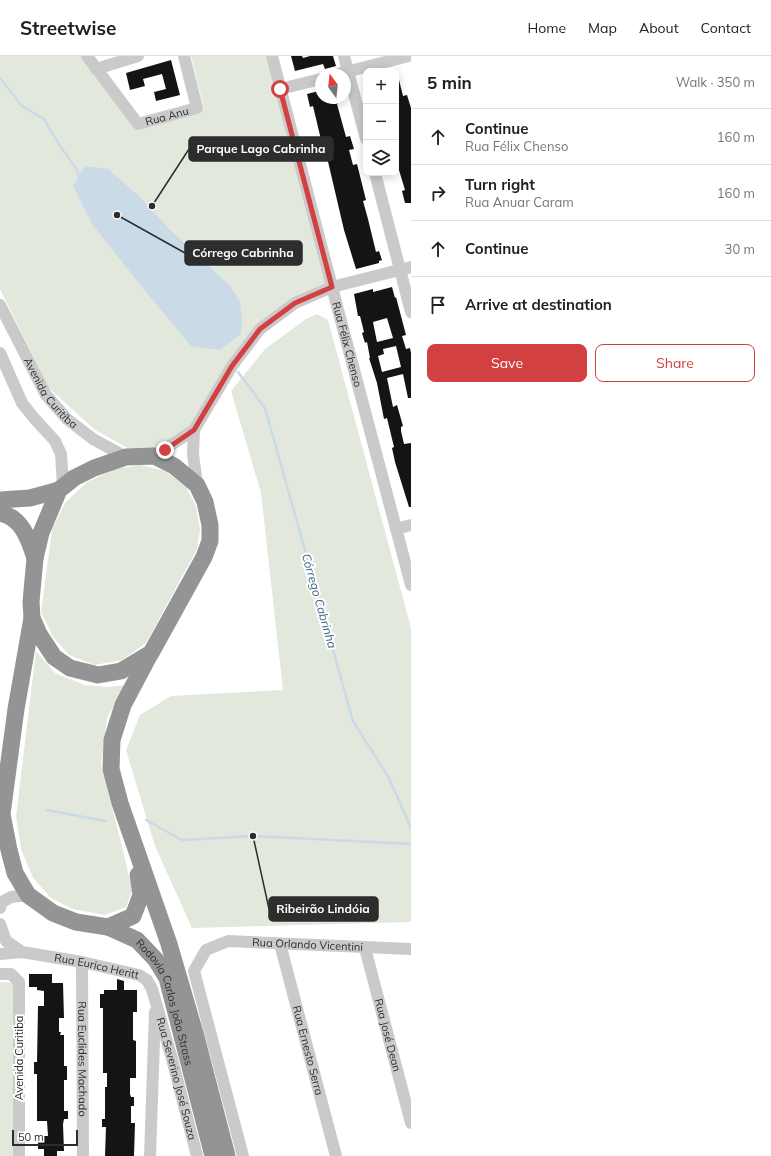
<!DOCTYPE html>
<meta charset="utf-8">
<style>
body{margin:0;font-family:Mulish,sans-serif;background:#f6f6f6;color:#202124}
.controls{position:absolute;right:12px;top:12px;display:grid;overflow:hidden;border-radius:8px;box-shadow:0 2px 10px #0003}
.controls button{width:36px;height:36px;display:grid;place-items:center;padding:0;border:0;border-bottom:1px solid #e0e0e0;background:#fff;color:#202124;font:20px sans-serif}
.compass{position:absolute;left:315px;top:12px;width:36px;height:36px;border-radius:50%;background:#fff;box-shadow:0 2px 10px #0003;rotate:345deg}
.scale{position:absolute;left:12px;bottom:10px;width:66px;box-sizing:border-box;padding-left:4px;border:2px solid #2d2d2d;border-top:0;font-size:11px;line-height:14px;white-space:nowrap;color:#2d2d2d;-webkit-text-stroke:3px #fff;paint-order:stroke}
.stop{position:absolute;width:12px;height:12px;margin:-9px;border:3px solid #d34042;border-radius:50%;background:#fff}
.stop.end{background:#d34042;border-color:#fff;box-shadow:0 1px 4px #0008}
.list{margin:0;padding:0;list-style:none}
h2{display:flex;justify-content:space-between;align-items:center;height:52px;margin:0;padding:0 16px;font-size:17px}
h2 small{font-size:13px;font-weight:400;color:#757577}
.list li{display:grid;grid-template-columns:26px 1fr auto;gap:12px;align-items:center;box-sizing:border-box;height:56px;padding:0 16px;border-top:1px solid #e0e0e0}
.list b{display:block;font-size:15px;white-space:nowrap}
.list p{margin:0;font-size:13px;white-space:nowrap;color:#757577}
.list em{font-size:13px;font-style:normal;color:#757577}
.actions{display:flex;gap:8px;padding:12px 16px}
.actions a{flex:1;padding:9px 0;border:1px solid #d34042;border-radius:8px;text-align:center;font-size:14px;color:#d34042}
.actions .main{background:#d34042;color:#fff}
.icon{flex:none;width:22px;height:22px;fill:none;stroke:currentColor;stroke-width:2;stroke-linecap:round;stroke-linejoin:round}
.map{position:relative;flex:none;width:411px;height:1100px;overflow:hidden}
header{display:flex;align-items:center;gap:24px;box-sizing:border-box;height:56px;padding:0 20px;background:#fff;border-bottom:1px solid #e0e0e0}
header strong{font-size:19px}
nav{display:flex;gap:22px;margin-inline-start:auto;font-size:14px}
main{display:flex}
aside{flex:1;background:#fff}
.map>svg:first-child{display:block}
</style>
<header>
<strong>Streetwise</strong>
<nav><a>Home</a><a>Map</a><a>About</a><a>Contact</a></nav>
</header>
<main>
<div class="map">
<svg width="411" height="1100" viewBox="0 0 411 1100">
<rect width="100%" height="100%" fill="#fff"/>
<g fill="#e2e9dc">
<path d="M 0,0 L 83,0 L 140,72 L 204,53 L 191,0 L 266,0 L 325,228 L 258,269 L 192,370 L 153,396 L 128,392 L 95,374 L 49,332 L 0,233 Z"/>
<path d="M 317,258 L 328,264 L 411,572 L 411,866 L 192,872 L 155,790 L 126,694 L 140,659 L 171,640 L 283,634 L 261,437 L 231,335 L 265,293 L 306,263 Z"/>
<path d="M 141,409 L 165,415 L 186,431 L 196,450 L 200,474 L 197,493 L 146,587 L 122,604 L 94,609 L 69,599 L 53,581 L 41,556 L 52,474 L 65,447 L 87,426 L 115,413 Z"/>
<path d="M 36,595 L 55,617 L 85,629 L 110,631 L 125,629 L 107,662 L 101,709 L 122,790 L 132,835 L 126,851 L 105,859 L 72,853 L 51,842 L 33,822 L 21,793 L 16,761 Z"/>
<path d="M 0,926 L 15,927 L 15,1100 L 0,1100 Z"/>
</g>
<path fill="#cadae7" d="M 85,110 L 108,113 L 138,139 L 169,173 L 230,230 L 240,246 L 242,262 L 241,278 L 220,294 L 191,290 L 151,242 L 92,168 L 73,130 Z"/>
<g fill="none" stroke-linecap="round" stroke-linejoin="round">
<g stroke="#cadae7" stroke-width="2.5">
<path d="M 0,22 L 22,50 L 44,63 L 60,90 L 77,114 L 80,124"/>
<path d="M 238,316 L 265,352 L 353,665 L 389,722 L 411,772"/>
<path d="M 46,754 L 106,765"/>
<path d="M 146,764 L 182,784 L 253,780 L 411,788"/>
</g>
</g>
<g fill="#141414" fill-rule="evenodd">
<path d="M 291,0 L 302,0 L 303,2 L 310,0 L 333,0 L 336,10 L 325,13 L 323,8 L 295,15 Z"/>
<path d="M 171,4 L 180,39 L 156,45 L 154,36 L 166,33 L 162,18 L 143,23 L 145,30 L 130,34 L 126,17 Z"/>
<path d="M 398,20 L 403,40 L 407,39 L 411,52 L 411,147 L 405,147 L 402,135 L 405,134 L 396,104 L 396,21 Z"/>
<path d="M 319,35 L 321,42 L 336,42 L 338,48 L 337,48 L 346,81 L 350,80 L 354,93 L 349,94 L 353,109 L 357,108 L 366,144 L 363,145 L 368,163 L 376,196 L 379,195 L 382,204 L 379,205 L 379,207 L 356,213 L 344,174 L 326,97 L 316,100 L 313,90 L 322,88 L 313,50 L 310,51 L 307,38 Z"/>
<path d="M 392,231 L 395,242 L 396,241 L 406,279 L 402,280 L 406,293 L 410,292 L 411,297 L 411,342 L 408,342 L 403,318 L 387,322 L 393,351 L 397,349 L 403,370 L 401,371 L 401,375 L 404,388 L 411,387 L 411,451 L 409,451 L 395,406 L 392,392 L 394,391 L 387,362 L 384,363 L 377,327 L 369,302 L 370,302 L 367,286 L 365,287 L 362,277 L 364,276 L 360,260 L 358,260 L 354,238 L 373,233 L 373,236 ZM 387,262 L 393,282 L 377,286 L 373,266 ZM 396,290 L 401,311 L 382,316 L 378,300 L 384,298 L 383,293 Z"/>
<path d="M 29,918 L 52,918 L 52,927 L 63,927 L 64,962 L 59,962 L 59,976 L 61,976 L 60,979 L 64,979 L 64,1010 L 67,1010 L 67,1024 L 64,1024 L 64,1055 L 68,1055 L 68,1063 L 64,1063 L 63,1068 L 64,1095 L 57,1095 L 57,1100 L 44,1100 L 44,1093 L 38,1093 L 38,1080 L 48,1080 L 47,1065 L 37,1065 L 37,1018 L 34,1018 L 34,1006 L 37,1006 L 38,950 L 44,950 L 44,935 L 37,934 L 37,931 L 29,931 Z"/>
<path d="M 117,923 L 124,925 L 124,934 L 137,934 L 137,956 L 133,956 L 133,984 L 136,985 L 136,1022 L 130,1022 L 130,1038 L 131,1041 L 134,1041 L 134,1050 L 131,1050 L 131,1067 L 135,1067 L 134,1100 L 105,1100 L 106,1071 L 102,1071 L 102,1063 L 105,1063 L 105,1031 L 107,1031 L 107,1017 L 103,1017 L 103,952 L 100,952 L 100,938 L 104,938 L 104,934 L 117,934 Z"/>
</g>
<g fill="none" stroke-linecap="round" stroke-linejoin="round">
<g stroke="#cacaca" stroke-width="12">
<path id="s1" d="M 87,0 L 138,68 L 197,52 L 184,0"/>
<path id="s2" d="M 272,0 L 332,231 L 411,529"/>
<path d="M 344,0 L 366,83"/>
<path d="M 96,13 L 138,0"/>
<path d="M 338,18 L 409,0"/>
<path d="M 280,33 L 321,23"/>
<path d="M 375,117 L 411,256"/>
<path id="s3" d="M 0,249 L 46,339 L 67,363 L 93,383 L 126,401"/>
<path d="M 0,297 L 22,347 L 34,362 L 55,385 L 61,398 L 63,430"/>
<path d="M 194,374 L 193,398 L 197,429"/>
<path d="M 154,400 L 194,374 L 232,310 L 260,273 L 295,247 L 332,231 L 411,211"/>
<path d="M 396,473 L 411,469"/>
<path d="M 0,852 L 2,846 L 11,841 L 28,839"/>
<path d="M 0,868 L 6,885 L 22,896"/>
<path id="s4" d="M 280,888 L 336,1100"/>
<path id="s5" d="M 365,892 L 411,1067"/>
<path id="s6" d="M 0,898 L 22,896 L 82,906 L 139,919 L 147,924 L 152,933 L 172,1003 L 197,1100"/>
<path id="s7" d="M 82,906 L 83,1100"/>
<path d="M 0,918 L 11,918 L 19,926 L 19,1100"/>
<path d="M 150,1100 L 155,956"/>
<path id="s8" d="M 243,1100 L 194,915 L 206,894 L 228,885 L 411,893"/>
</g>
<g stroke="#949494" stroke-width="17">
<path d="M 154,400 L 174,410 L 197,429 L 205,446 L 210,469 L 210,485 L 204,501 L 151,597 L 121,615 L 98,619 L 70,612 L 54,601 L 39,578 L 32,562 L 31,546 L 35,502 L 41,477 L 59,434 L 74,422 L 94,412 L 126,401 Z"/>
<path d="M 0,444 L 30,442 L 59,434"/>
<path d="M 0,457 C 22,461 29,484 35,502"/>
<path id="s9" d="M 32,562 L 16,653 L 2,758 L 9,794 L 15,817 L 28,839 L 53,857 L 76,866 L 108,871 L 137,884 L 156,904 L 167,922 L 213,1100"/>
<path d="M 150,598 L 123,649 L 112,684 L 111,713 L 120,747 L 169,888 L 195,977 L 227,1100"/>
<path d="M 108,871 L 133,860 L 141,839 L 138,819"/>
</g>
</g>
<g fill="none" stroke-linecap="round" stroke-linejoin="round">
<path stroke="#d34042" stroke-width="5" d="M 165,394 L 194,374 L 232,310 L 260,273 L 295,247 L 332,231 L 280,33"/>
</g>
<g text-anchor="middle" stroke-width="4" stroke-linejoin="round" paint-order="stroke">
<g font-size="11" fill="#2d2d2d" stroke="#fff">
<text dy="4" stroke="none"><textPath href="#s1" startOffset="115">Rua Anu</textPath></text>
<text dy="4" stroke="none"><textPath href="#s2" startOffset="298">Rua Félix Chenso</textPath></text>
<text dy="4" stroke="none"><textPath href="#s3" startOffset="102">Avenida Curitiba</textPath></text>
<text dy="4" stroke="none"><textPath href="#s8" startOffset="319">Rua Orlando Vicentini</textPath></text>
<text dy="4" stroke="none"><textPath href="#s6" startOffset="98">Rua Eurico Heritt</textPath></text>
<text dy="4" stroke="none"><textPath href="#s9" startOffset="474">Rodovia Carlos João Strass</textPath></text>
<text dy="4" stroke="none"><textPath href="#s5" startOffset="90">Rua José Dean</textPath></text>
<text dy="4" stroke="none"><textPath href="#s4" startOffset="110">Rua Ernesto Serra</textPath></text>
<text transform="translate(19 1002) rotate(-90)" y="4">Avenida Curitiba</text>
<text dy="4" stroke="none"><textPath href="#s7" startOffset="97">Rua Euclides Machado</textPath></text>
<text dy="4" stroke="none"><textPath href="#s6" startOffset="254">Rua Severino José Souza</textPath></text>
</g>
<g font-size="12" font-style="italic" fill="#446886" stroke="#fff">
<text transform="translate(319 545) rotate(74)" y="4">Córrego Cabrinha</text>
</g>
</g>
<path fill="none" stroke="#2d2d2d" stroke-width="1.5" d="M152 150L189 93M117 159L185 197M253 780L269 853"/>
<g fill="#2d2d2d" stroke="#fff" stroke-width="1.5">
<circle cx="152" cy="150" r="4"/>
<circle cx="117" cy="159" r="4"/>
<circle cx="253" cy="780" r="4"/>
</g>
<g fill="#2d2d2d" stroke="#2d2d2d" stroke-width="1.5">
<rect x="189" y="81" width="144" height="24" rx="4"/>
<rect x="185" y="185" width="117" height="24" rx="4"/>
<rect x="269" y="841" width="109" height="24" rx="4"/>
</g>
<g font-size="12" text-anchor="middle" font-weight="bold" fill="#fff">
<text x="261" y="97">Parque Lago Cabrinha</text>
<text x="243" y="201">Córrego Cabrinha</text>
<text x="323" y="857">Ribeirão Lindóia</text>
</g>
</svg>
<div class="controls">
<button>+</button>
<button>−</button>
<button><svg class="icon" aria-label="layers" viewBox="0 0 24 24"><path d="M12 4l9 5-9 5-9-5zM3 14l9 5 9-5"/></svg></button>
</div>
<svg class="compass" viewBox="-18 -18 36 36"><path d="M0-13l5 13h-10z" fill="#e53935"/><path d="M0 13l5-13h-10z" fill="#757577"/></svg>
<div class="scale">50 m</div>
<div class="stop" style="left:280px;top:33px"></div>
<div class="stop end" style="left:165px;top:394px"></div>
</div>
<aside>
<h2>5 min<small>Walk · 350 m</small></h2>
<ul class="list">
<li><svg class="icon" aria-label="ahead" viewBox="0 0 24 24"><path d="M12 20V5M6 11l6-6 6 6"/></svg><div><b>Continue</b><p>Rua Félix Chenso</p></div><em>160 m</em></li>
<li><svg class="icon" aria-label="right" viewBox="0 0 24 24"><path d="M7 20v-9h11M14 6l5 5-5 5"/></svg><div><b>Turn right</b><p>Rua Anuar Caram</p></div><em>160 m</em></li>
<li><svg class="icon" aria-label="ahead" viewBox="0 0 24 24"><path d="M12 20V5M6 11l6-6 6 6"/></svg><div><b>Continue</b></div><em>30 m</em></li>
<li><svg class="icon" aria-label="arrive" viewBox="0 0 24 24"><path d="M6 21V4h12l-3 4 3 4H6"/></svg><div><b>Arrive at destination</b></div></li>
</ul>
<div class="actions"><a class="main">Save</a><a>Share</a></div>
</aside>
</main>
